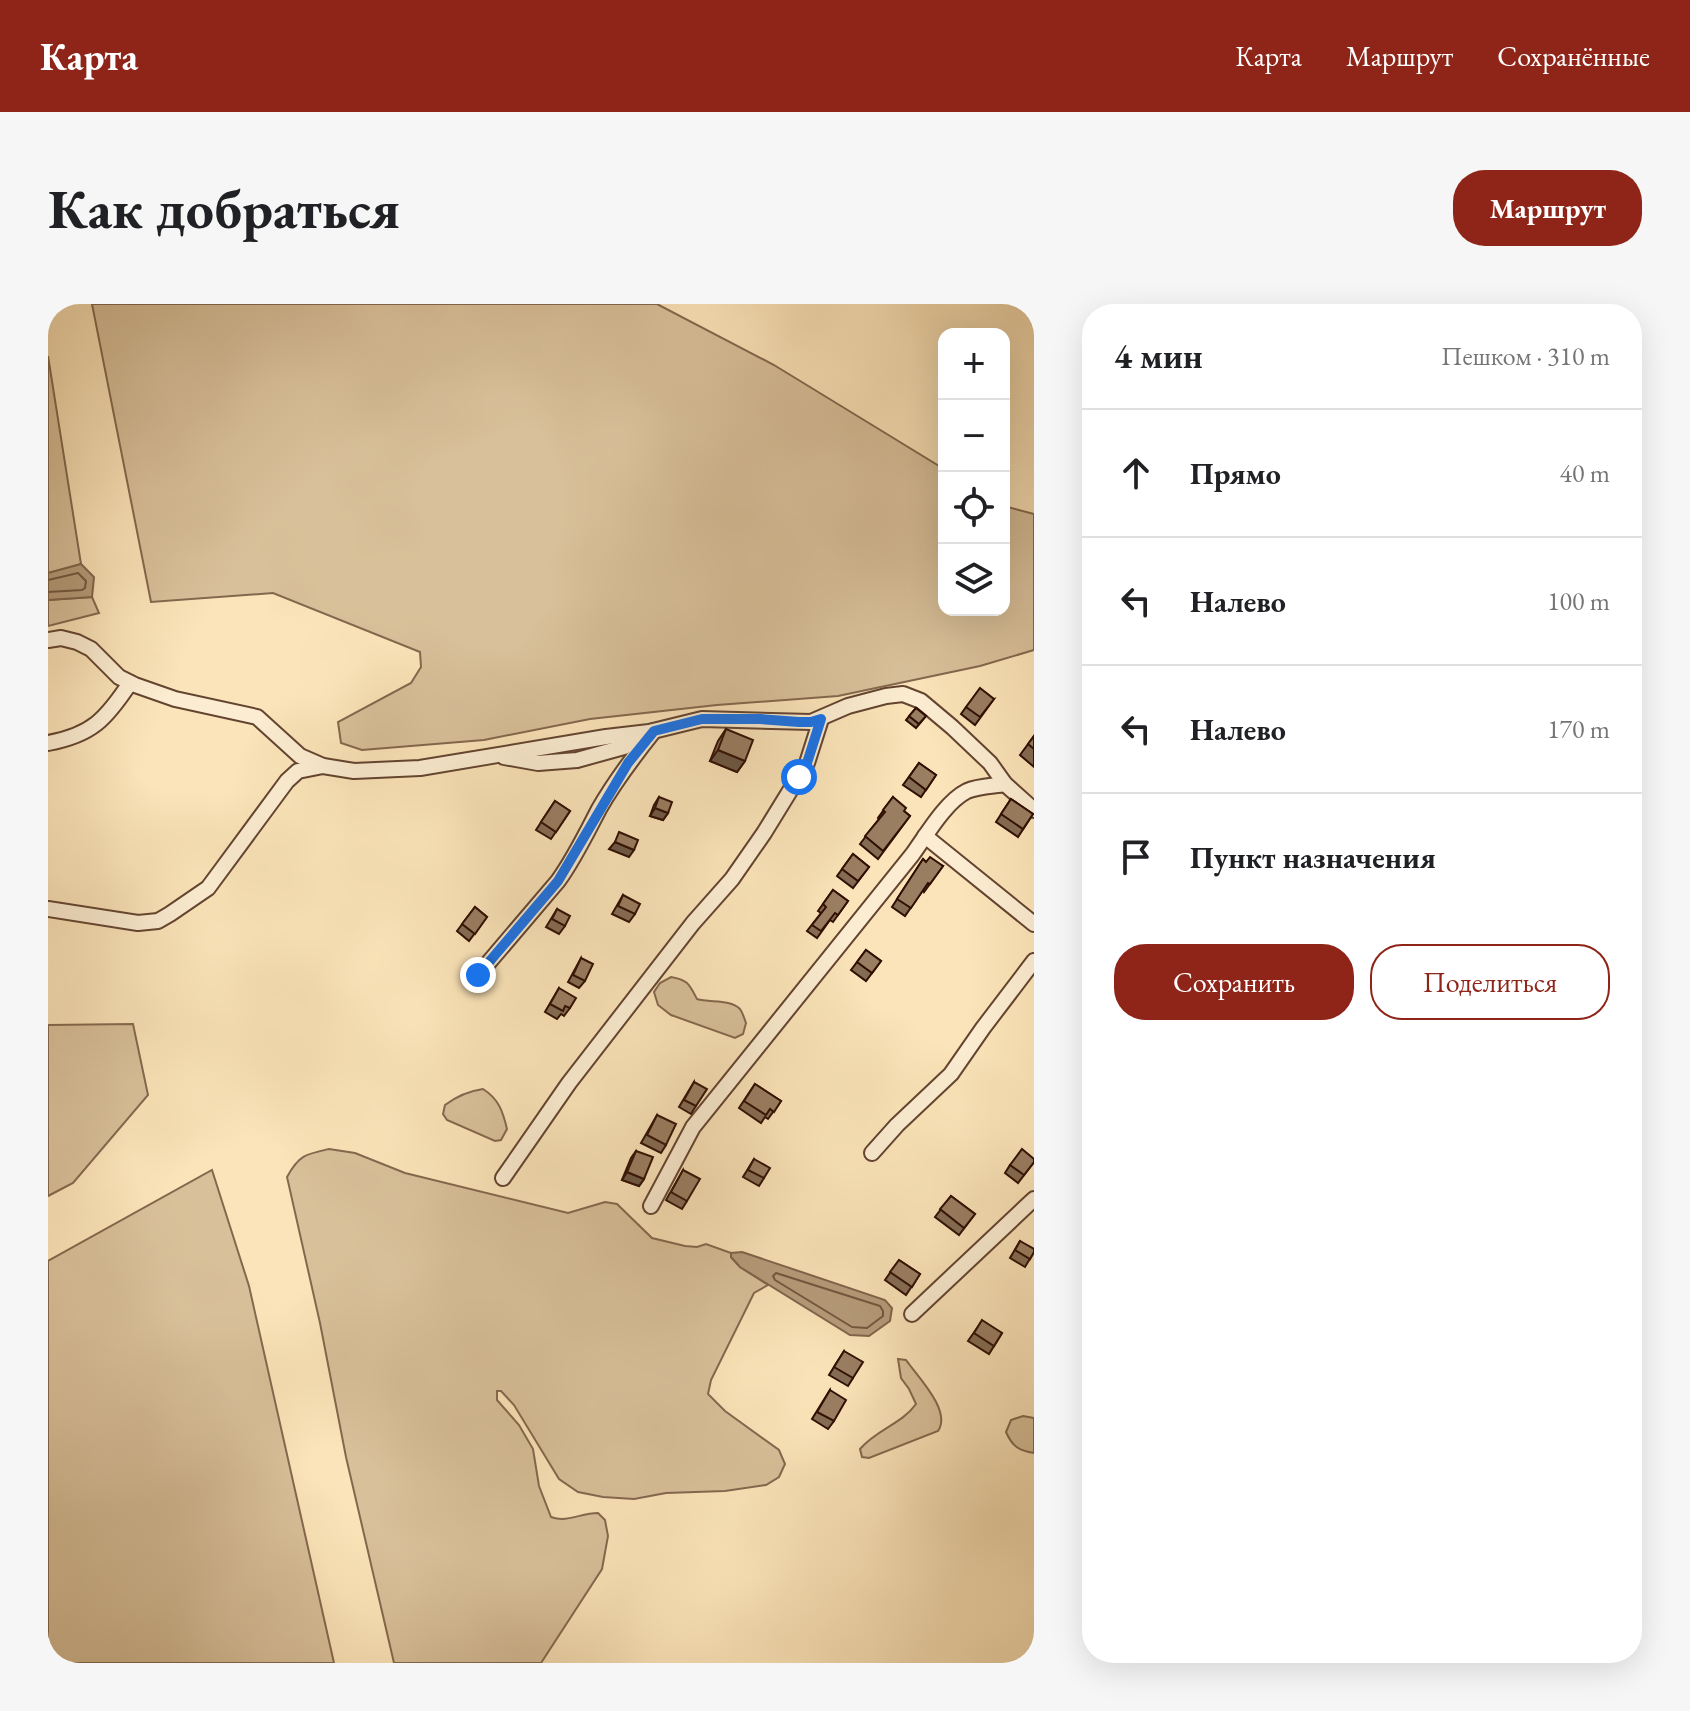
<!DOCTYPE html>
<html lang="ru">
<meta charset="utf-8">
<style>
body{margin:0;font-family:"EB Garamond",serif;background:#f6f6f6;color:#202124}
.controls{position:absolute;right:24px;top:24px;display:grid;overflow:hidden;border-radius:16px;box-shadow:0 8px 32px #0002}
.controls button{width:72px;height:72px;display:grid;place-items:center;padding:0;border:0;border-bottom:2px solid #e0e0e0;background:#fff;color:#202124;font:40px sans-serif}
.stop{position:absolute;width:24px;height:24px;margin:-18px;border:6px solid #1a73e8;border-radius:50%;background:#fff}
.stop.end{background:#1a73e8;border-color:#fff;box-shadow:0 2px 8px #0008}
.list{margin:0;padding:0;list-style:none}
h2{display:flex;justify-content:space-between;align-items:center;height:104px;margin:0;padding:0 32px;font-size:34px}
h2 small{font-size:26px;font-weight:400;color:#757577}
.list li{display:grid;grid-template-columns:52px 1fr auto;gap:24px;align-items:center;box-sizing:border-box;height:128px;padding:0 32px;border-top:2px solid #e0e0e0}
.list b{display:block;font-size:30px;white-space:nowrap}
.list em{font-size:26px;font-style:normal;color:#757577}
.actions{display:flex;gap:16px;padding:24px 32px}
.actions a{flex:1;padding:18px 0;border:2px solid #8f2418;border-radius:32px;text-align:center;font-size:28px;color:#8f2418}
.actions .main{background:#8f2418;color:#fff}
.icon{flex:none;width:44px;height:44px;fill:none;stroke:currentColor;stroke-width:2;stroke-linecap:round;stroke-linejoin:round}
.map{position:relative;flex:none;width:986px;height:1359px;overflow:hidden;border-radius:32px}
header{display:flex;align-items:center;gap:48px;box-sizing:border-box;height:112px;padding:0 40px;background:#8f2418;color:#fff}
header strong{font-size:38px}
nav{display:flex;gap:44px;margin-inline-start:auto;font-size:28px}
.intro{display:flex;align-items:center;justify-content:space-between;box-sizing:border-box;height:192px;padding:0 48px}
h1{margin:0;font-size:56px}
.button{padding:20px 36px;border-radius:32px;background:#8f2418;color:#fff;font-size:28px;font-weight:700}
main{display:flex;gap:48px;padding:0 48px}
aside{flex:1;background:#fff;border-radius:32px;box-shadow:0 8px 32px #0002}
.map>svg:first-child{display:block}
</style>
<header>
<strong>Карта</strong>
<nav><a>Карта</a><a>Маршрут</a><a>Сохранённые</a></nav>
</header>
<div class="intro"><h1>Как добраться</h1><a class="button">Маршрут</a></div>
<main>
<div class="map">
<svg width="986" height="1359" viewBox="0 0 986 1359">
<rect width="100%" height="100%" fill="#fbe4b9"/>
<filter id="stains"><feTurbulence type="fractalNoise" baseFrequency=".0025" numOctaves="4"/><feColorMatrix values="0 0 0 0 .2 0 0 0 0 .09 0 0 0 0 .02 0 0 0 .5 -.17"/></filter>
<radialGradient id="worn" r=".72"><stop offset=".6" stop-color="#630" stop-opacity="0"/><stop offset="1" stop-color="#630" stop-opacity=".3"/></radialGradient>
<g fill="#d8c09a" stroke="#84684e" stroke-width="2">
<path d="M 44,0 L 609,0 L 726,61 L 896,165 L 896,306 L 956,306 L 956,202 L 986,210 L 986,346 L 932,362 L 790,392 L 669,401 L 542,415 L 436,436 L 314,446 L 293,439 L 290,418 L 363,379 L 373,363 L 372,348 L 225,289 L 103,298 Z"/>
<path d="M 0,52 L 33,260 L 0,269 Z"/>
<path d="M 44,293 L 51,309 L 0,322 L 0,296 Z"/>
<path d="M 623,673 C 640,676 641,680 649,695 C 662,699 682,695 692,705 C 695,709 696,714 698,719 L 695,730 L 687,734 L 623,711 L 610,701 L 606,688 L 612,679 Z"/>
<path d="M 85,720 L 100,791 L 25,879 L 0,892 L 0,721 Z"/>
<path d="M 435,785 C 451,795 455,808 459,825 L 453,836 L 447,837 L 399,816 L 395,810 L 397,801 C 409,792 421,787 435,785 Z"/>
<path d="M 281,845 L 307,849 L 357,869 L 520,909 L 557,898 L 569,900 L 604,934 L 637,942 L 649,943 L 658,940 L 683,949 L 683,953 L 692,963 L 720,981 L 706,989 L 663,1076 L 660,1090 L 677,1107 L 731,1146 L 737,1160 L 731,1173 L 718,1181 L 677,1187 L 618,1189 L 586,1195 L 555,1193 L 530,1188 L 511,1175 L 466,1101 L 453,1087 L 449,1087 L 449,1096 L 471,1121 L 485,1145 L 491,1182 L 503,1213 C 520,1219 532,1209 550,1209 L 557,1216 L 560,1232 L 554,1265 L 493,1359 L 346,1359 L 298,1153 L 272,1019 L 239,873 C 251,851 258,850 281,845 Z"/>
<path d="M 164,866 L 201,982 L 286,1359 L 0,1359 L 0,957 Z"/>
<path d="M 850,1055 L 858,1056 C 870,1073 904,1107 890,1127 L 821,1154 L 814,1153 L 812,1145 C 829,1125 854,1120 868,1100 L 861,1085 L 853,1074 Z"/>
<path d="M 975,1112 L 986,1114 L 986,1149 C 971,1147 964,1142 958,1128 L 963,1116 Z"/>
</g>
<g fill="#b69c7b" stroke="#80644b" stroke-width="2">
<path d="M 33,260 L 46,273 L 44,293 L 0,296 L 0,269 Z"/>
<path d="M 694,948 L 837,996 L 844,1004 L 842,1017 L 821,1032 L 802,1031 L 692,963 L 683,953 L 683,949 Z"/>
</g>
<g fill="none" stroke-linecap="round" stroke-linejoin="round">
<g stroke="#73563f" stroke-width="2">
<path d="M 0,276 L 30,269 L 38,277 L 37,284 L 34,286 L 0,288"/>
<path d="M 728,969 L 832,1002 L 835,1007 L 835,1012 L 819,1024 L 804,1023 L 727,976 L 725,972 Z"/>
</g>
<defs>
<g id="minor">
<path d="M 0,336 L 13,334 L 29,338 L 43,345 L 71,373 L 87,381 L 127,395 L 209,413 L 252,452 L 275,462 L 306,467 L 372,464 L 558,433 L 601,428 L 654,415 L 763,418 L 800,402 L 838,392 L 855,390 L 873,397 L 904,423 L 942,459 L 957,480 L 986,506"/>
<path d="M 0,439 C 44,431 58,415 82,379"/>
<path d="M 456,453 L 490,459 L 529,456 L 576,443 L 597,430"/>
<path d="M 877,532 L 986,620"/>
<path d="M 0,605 L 90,619 L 110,617 L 122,610 L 160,584 L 239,477 L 250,467 L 275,462"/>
<path d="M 430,671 L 510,577 C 526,555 538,530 551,505 C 567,477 586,452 606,427"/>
<path d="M 824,849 L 849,821 L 903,770 L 935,724 L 986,657"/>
<path d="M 455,874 L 521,779 L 645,619 L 684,575 L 716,529 L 759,459 L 773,415"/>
<path d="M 603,902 L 645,823 L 864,551 C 878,532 897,498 919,487 C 930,482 945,482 957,480"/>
<path d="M 864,1010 L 986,895"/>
</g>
</defs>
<use href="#minor" stroke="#634430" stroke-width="18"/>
<use href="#minor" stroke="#fcedd2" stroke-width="14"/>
</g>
<g fill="#846c54" stroke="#300f03" stroke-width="2">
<path d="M 946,395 L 927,421 L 913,410 L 918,403 Z"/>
<path d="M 868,404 L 878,412 L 868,424 L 858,416 Z"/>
<path d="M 678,425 L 697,457 L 689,468 L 662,457 L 670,437 Z"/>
<path d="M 986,432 L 986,463 L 972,451 Z"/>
<path d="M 871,459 L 888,471 L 873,493 L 855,481 Z"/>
<path d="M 611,493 L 620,509 L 615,516 L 602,512 L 606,501 Z"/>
<path d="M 845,493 L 856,507 L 862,512 L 830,555 L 812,540 L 831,515 L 830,514 Z"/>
<path d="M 963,495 L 985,510 L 970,533 L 948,518 Z"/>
<path d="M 507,497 L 522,507 L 503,535 L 488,526 Z"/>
<path d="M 805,550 L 821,563 L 805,584 L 789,572 Z"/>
<path d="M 875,555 L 878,558 L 895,562 L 876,588 L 875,586 L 857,612 L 844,603 Z"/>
<path d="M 785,586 L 800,597 L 785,618 L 782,616 L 769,634 L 759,627 L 773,609 L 770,607 Z"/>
<path d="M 575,591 L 587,610 L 581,618 L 564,610 Z"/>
<path d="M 427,603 L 439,613 L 421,637 L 409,627 Z"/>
<path d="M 509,605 L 517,622 L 511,630 L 498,623 Z"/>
<path d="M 818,646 L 833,657 L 818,677 L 803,666 Z"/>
<path d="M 533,654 L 537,677 L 531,684 L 520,678 Z"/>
<path d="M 511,684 L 522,704 L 516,712 L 513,710 L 509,715 L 497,708 Z"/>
<path d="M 646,778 L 648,802 L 643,810 L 631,803 Z"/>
<path d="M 707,780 L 733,797 L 720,815 L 717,813 L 713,819 L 691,804 Z"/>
<path d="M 609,811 L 618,841 L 613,849 L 593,839 Z"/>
<path d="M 588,847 L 596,875 L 591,882 L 574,876 L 583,854 Z"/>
<path d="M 706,855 L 716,874 L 711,882 L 695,873 Z"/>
<path d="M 986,858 L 970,879 L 957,869 L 962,861 Z"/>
<path d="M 635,866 L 639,897 L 634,905 L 618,896 Z"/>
<path d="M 903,892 L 927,910 L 911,931 L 887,913 Z"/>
<path d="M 972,937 L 986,948 L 977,963 L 962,954 Z"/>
<path d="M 851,956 L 872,970 L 858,991 L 837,976 Z"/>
<path d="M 934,1017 L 954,1029 L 941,1050 L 920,1037 Z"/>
<path d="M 796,1047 L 805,1074 L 800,1082 L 781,1071 Z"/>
<path d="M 782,1086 L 786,1117 L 780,1125 L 764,1115 Z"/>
</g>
<g fill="#6c5845" stroke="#300f03" stroke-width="2">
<path d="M 670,446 L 697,457 L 689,468 L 662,457 Z"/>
<path d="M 607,504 L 620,509 L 615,516 L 602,512 Z"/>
<path d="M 567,538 L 586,546 L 581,553 L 561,545 Z"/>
<path d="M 579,868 L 596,875 L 591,882 L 574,876 Z"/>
</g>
<g fill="#9a7e62" stroke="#300f03" stroke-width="2">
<path d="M 932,384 L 946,395 L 932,413 L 918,403 Z"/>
<path d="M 868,404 L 878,412 L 871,420 L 861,412 Z"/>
<path d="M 678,425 L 705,436 L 697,457 L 670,446 Z"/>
<path d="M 986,432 L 986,445 L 980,440 Z"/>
<path d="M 871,459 L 888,471 L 878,486 L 861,473 Z"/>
<path d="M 611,493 L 624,498 L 620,509 L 607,504 Z"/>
<path d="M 845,493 L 858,504 L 856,507 L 862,512 L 835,547 L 817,532 L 837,508 L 835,506 Z"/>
<path d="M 963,495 L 985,510 L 975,525 L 953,510 Z"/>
<path d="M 507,497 L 522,507 L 508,528 L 493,518 Z"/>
<path d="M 571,528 L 590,536 L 586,546 L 567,538 Z"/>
<path d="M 805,550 L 821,563 L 810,577 L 794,565 Z"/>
<path d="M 882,553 L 895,562 L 882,580 L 880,579 L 863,604 L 849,595 L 875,555 L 878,558 Z"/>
<path d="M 785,586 L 800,597 L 790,611 L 787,609 L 773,627 L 764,621 L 778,603 L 775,600 Z"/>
<path d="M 575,591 L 592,600 L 587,610 L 570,602 Z"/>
<path d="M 427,603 L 439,613 L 427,630 L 414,620 Z"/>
<path d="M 509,605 L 522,612 L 517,622 L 504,615 Z"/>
<path d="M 818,646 L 833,657 L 824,669 L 809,658 Z"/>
<path d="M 533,654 L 545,660 L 537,677 L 525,671 Z"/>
<path d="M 511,684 L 528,694 L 522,704 L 517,702 L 515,707 L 502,700 Z"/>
<path d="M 646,778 L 659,785 L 648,802 L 636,796 Z"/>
<path d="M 707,780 L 733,797 L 726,808 L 722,805 L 718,811 L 696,797 Z"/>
<path d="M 609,811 L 628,820 L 618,841 L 599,831 Z"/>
<path d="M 974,845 L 986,855 L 986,858 L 976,871 L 962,861 Z"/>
<path d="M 588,847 L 605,853 L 596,875 L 579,868 Z"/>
<path d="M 706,855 L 722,864 L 716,874 L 700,866 Z"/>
<path d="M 635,866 L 652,875 L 639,897 L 623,888 Z"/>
<path d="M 903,892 L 927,910 L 916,924 L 892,905 Z"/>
<path d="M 972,937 L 986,945 L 986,948 L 982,955 L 967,946 Z"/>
<path d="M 851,956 L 872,970 L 864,983 L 842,968 Z"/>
<path d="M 934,1016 L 954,1029 L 946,1042 L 926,1029 Z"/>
<path d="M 796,1047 L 815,1058 L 805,1074 L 786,1063 Z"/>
<path d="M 782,1086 L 798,1096 L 786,1117 L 769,1108 Z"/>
</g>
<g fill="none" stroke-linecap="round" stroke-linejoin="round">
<path stroke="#1a73e8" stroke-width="10" d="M 430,671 L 510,577 L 580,459 L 606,427 L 654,415 L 712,415 L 751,418 L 763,418 L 773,415 L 759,459 L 751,473"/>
</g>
<rect width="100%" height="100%" filter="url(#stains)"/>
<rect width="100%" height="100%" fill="url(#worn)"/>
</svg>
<div class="controls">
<button>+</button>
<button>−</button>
<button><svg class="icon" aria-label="locate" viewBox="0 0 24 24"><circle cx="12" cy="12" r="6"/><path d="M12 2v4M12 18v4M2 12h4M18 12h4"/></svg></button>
<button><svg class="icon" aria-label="layers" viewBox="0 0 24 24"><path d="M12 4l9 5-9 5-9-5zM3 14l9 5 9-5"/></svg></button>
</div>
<div class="stop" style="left:751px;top:473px"></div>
<div class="stop end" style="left:430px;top:671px"></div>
</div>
<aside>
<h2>4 мин<small>Пешком · 310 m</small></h2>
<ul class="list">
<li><svg class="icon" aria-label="ahead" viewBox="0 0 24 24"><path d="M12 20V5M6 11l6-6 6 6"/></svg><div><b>Прямо</b></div><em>40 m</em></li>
<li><svg class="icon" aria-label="left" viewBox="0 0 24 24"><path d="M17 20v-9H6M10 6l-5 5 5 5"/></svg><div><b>Налево</b></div><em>100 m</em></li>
<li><svg class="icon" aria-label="left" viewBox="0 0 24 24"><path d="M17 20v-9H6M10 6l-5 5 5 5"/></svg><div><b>Налево</b></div><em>170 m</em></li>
<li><svg class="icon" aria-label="arrive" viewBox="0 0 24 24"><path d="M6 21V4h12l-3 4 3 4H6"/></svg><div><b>Пункт назначения</b></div></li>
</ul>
<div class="actions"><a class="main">Сохранить</a><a>Поделиться</a></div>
</aside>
</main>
